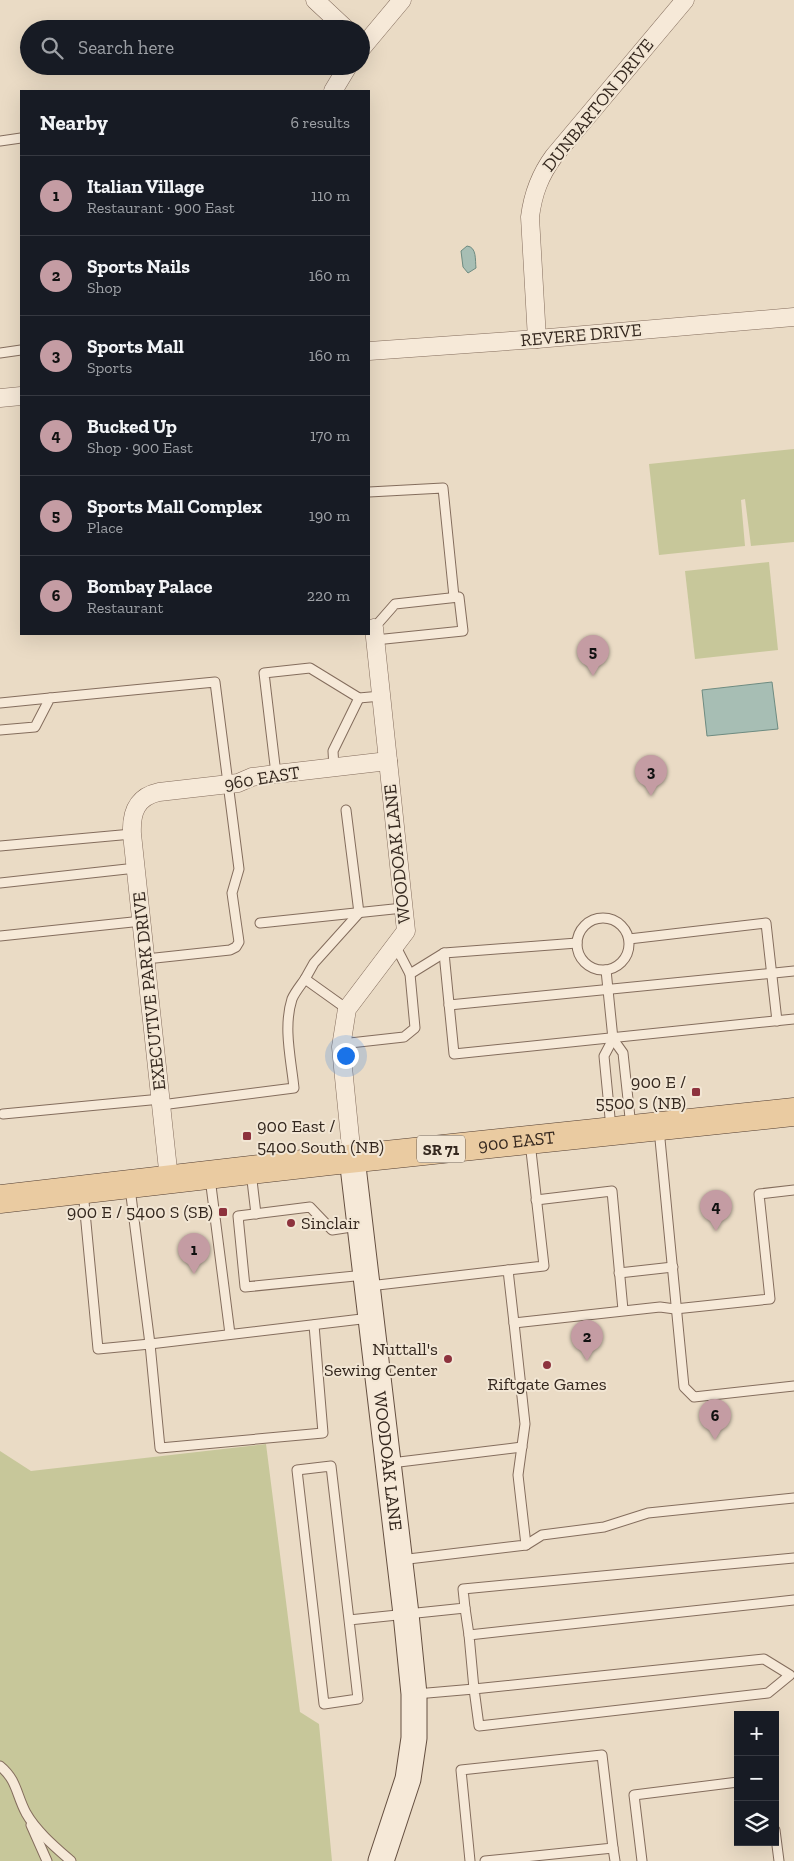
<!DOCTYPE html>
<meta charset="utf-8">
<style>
body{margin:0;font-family:"Zilla Slab",serif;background:#242831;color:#f1f3f6}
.controls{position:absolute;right:15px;bottom:15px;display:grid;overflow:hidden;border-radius:0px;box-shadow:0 5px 20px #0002}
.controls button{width:45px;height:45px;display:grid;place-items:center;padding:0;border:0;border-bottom:1px solid #363941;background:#171b24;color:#f1f3f6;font:25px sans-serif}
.you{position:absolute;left:345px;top:1055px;width:18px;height:18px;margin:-12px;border:4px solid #fff;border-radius:50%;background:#1a73e8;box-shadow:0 0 0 8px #1a73e833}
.badge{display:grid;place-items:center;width:32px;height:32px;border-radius:50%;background:#c49ca3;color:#111;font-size:16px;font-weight:700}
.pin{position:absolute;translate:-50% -41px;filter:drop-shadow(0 1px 2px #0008)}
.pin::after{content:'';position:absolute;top:26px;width:18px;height:15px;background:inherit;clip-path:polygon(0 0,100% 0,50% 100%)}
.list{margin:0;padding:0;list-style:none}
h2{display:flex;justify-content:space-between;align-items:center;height:65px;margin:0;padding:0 20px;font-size:21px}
h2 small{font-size:16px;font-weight:400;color:#9ea1a6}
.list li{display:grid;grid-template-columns:32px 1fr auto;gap:15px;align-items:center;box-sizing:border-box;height:80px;padding:0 20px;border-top:1px solid #363941}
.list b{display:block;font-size:19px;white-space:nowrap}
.list p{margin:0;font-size:16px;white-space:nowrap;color:#9ea1a6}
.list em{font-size:16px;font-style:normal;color:#9ea1a6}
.icon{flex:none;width:28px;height:28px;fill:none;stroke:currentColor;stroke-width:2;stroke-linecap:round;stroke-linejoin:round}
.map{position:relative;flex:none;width:794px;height:1861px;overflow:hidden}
.search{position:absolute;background:#171b24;box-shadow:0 5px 20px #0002;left:20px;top:20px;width:350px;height:55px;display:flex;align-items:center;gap:12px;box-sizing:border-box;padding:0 18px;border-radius:28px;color:#9ea1a6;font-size:19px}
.panel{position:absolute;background:#171b24;box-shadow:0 5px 20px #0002;left:20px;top:90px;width:350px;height:545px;border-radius:0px}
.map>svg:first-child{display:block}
</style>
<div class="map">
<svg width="794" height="1861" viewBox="0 0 794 1861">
<rect width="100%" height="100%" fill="#eadbc5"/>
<g fill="#c7c79a">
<path d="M 794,449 L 794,542 L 751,546 L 745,499 L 741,500 L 745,546 L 659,555 L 649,464 Z"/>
<path d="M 769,562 L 778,650 L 695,659 L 685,571 Z"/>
<path d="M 266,1444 L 300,1712 L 319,1724 L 332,1861 L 0,1861 L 0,1451 L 31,1471 Z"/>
</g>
<g fill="#a7beb4" stroke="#6e8b81">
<path d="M 467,246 C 477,247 475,260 476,268 L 468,273 L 463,267 L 461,251 Z"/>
<path d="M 772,682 L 778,729 L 707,736 L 702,690 Z"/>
</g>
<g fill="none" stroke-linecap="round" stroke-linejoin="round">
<defs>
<g id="lane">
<path d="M 0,141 L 21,138"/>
<path d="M 0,353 L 21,350"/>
<path d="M 369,492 L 443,488 L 454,597"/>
<path d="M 371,627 L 374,628 L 395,604 L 459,597 L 463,631 L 375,640"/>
<path d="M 0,703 L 50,698"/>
<path d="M 0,730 L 35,727 L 50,698 L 215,682 L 239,869 L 232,893 L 239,942 L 236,947 L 230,950 L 146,959"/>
<path d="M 334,768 L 333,751 L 359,698"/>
<path d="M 276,774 L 264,673 L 310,668 L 359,698 L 381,696"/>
<path d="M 0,846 L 132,834"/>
<path d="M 0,883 L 136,868"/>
<circle cx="603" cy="944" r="26"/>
<path d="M 260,923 L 403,908"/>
<path d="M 0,936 L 142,921"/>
<path d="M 629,939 L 766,923 L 777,1021"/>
<path d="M 577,943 L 444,953 L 454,1054 L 794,1019"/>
<path d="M 606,970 L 613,1039 L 623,1053 L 631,1127"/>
<path d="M 410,974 L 444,953"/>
<path d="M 305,979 L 314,963 L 359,913 L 346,810"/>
<path d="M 449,1005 L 794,971"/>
<path d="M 341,1044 L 404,1037 L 415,1028 L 410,974 L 395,945"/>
<path d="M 161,1105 L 294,1088 C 291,1059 283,1027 292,999 C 295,992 301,985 305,979 L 347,1009"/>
<path d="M 3,1114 L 161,1099"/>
<path d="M 611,1128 L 604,1056 L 613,1039"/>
<path d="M 659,1129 L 684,1387 L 694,1397 L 794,1386"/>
<path d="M 251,1172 L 256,1214"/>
<path d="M 210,1178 L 230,1334"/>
<path d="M 130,1188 L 150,1344 L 160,1448 L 323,1433 L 314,1325"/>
<path d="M 83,1191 L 98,1349 L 150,1344 L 370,1318"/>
<path d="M 536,1200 L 612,1191 L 623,1310"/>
<path d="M 358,1226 L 332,1230 L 310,1207 L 238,1216 L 245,1287 L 365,1275"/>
<path d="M 508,1270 L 544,1266 L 530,1142"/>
<path d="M 619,1273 L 673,1267"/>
<path d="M 369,1286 L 508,1270 L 514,1323 L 660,1307 L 675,1309 L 770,1299 L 759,1194 L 794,1190"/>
<path d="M 391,1463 L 522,1447"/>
<path d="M 526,1545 L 542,1535 L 604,1527 L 648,1513 L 794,1498"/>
<path d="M 400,1560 L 526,1545 L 518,1475 L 525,1424 L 514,1323"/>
<path d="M 465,1608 L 469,1635"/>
<path d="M 349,1620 L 358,1699 L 324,1704 L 297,1470 L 331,1466 L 349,1620 L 465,1608 L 463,1589 L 794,1558"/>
<path d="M 764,1659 L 790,1675 L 768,1693 L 479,1726 L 474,1689 Z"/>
<path d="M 416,1694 L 474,1689 L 469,1635 L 794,1600"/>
<path d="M 0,1766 C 17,1780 16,1794 26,1813 C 36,1831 55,1847 71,1861"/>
<path d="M 31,1825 L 47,1861"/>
<path d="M 775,1830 L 779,1861"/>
<path d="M 613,1848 L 615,1861"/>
<path d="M 470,1861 L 461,1770 L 602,1755 L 613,1848 L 485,1861"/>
<path d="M 642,1861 L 634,1795 L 738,1782"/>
</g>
<g id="street">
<path d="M 315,0 L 346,29"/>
<path d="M 361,49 L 402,0"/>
<path d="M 333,91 L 348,66"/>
<path d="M 537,339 L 530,217 C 533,193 540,175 554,156 L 685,0"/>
<path d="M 369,351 L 537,339 L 794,317"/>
<path d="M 0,398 L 21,396"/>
<path d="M 352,1158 L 341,1047 L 347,1009 L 406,931 L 374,628"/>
<path d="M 169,1179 L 132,834 C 131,813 136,797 159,792 L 238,783 L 252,777 L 276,774 L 388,761"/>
</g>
<g id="secondary">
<path id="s1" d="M 352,1158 L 406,1614 L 414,1694 L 414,1738 L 408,1779 L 381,1861"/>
</g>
<g id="primary">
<path id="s2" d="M 0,1199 L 329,1161 L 794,1112"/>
</g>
</defs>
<use href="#lane" stroke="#846d5d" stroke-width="11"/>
<use href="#street" stroke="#846d5d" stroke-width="19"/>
<use href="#secondary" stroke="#654f40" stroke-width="27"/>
<use href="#primary" stroke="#523d31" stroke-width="29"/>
<use href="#lane" stroke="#f6e9d8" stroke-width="9"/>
<use href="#street" stroke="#f6e9d8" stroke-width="18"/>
<use href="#secondary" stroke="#f6e9d8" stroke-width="25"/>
<use href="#primary" stroke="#eacba1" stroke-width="28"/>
</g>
<g fill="#8d323d" stroke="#f2e6d4" stroke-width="2">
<rect x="691" y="1087" width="10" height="10" rx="2.5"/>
<rect x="242" y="1131" width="10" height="10" rx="2.5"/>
<rect x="218" y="1207" width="10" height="10" rx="2.5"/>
<circle cx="291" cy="1223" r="5"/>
<circle cx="448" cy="1359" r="5"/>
<circle cx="547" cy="1365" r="5"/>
</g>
<g text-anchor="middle" stroke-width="4" stroke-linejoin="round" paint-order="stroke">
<rect fill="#f2e6d4" stroke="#6e6155" stroke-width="1" x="417" y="1135.5" width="48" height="27" rx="4"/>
<g font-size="16" font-weight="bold" fill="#35281f">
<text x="441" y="1155">SR 71</text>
</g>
<g font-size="18" fill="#35281f" stroke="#f2e6d4">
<text transform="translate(598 105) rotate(-51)" y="6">DUNBARTON DRIVE</text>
<text transform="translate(581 335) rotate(-5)" y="6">REVERE DRIVE</text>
<text transform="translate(262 778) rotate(-9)" y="6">960 EAST</text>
<text transform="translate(397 854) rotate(-96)" y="6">WOODOAK LANE</text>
<text transform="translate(149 991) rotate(-96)" y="6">EXECUTIVE PARK DRIVE</text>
<text dy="6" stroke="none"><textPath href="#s2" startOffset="520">900 EAST</textPath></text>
<text dy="6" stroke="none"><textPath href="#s1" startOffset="305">WOODOAK LANE</textPath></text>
</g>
<g font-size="18" fill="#35281f" stroke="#f2e6d4" text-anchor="end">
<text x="686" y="1088">900 E /<tspan x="686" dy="21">5500 S (NB)</tspan></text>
<text x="257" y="1132" text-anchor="start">900 East /<tspan x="257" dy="21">5400 South (NB)</tspan></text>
<text x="213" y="1218">900 E / 5400 S (SB)</text>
<text x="301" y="1229" text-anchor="start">Sinclair</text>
<text x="438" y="1355">Nuttall's<tspan x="438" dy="21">Sewing Center</tspan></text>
<text x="547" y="1390" text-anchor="middle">Riftgate Games</text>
</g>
</g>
</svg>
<div class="controls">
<button>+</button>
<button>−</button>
<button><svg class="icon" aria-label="layers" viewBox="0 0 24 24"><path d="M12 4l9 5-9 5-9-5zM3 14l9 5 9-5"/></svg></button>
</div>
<div class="you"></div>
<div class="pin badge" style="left:194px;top:1274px">1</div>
<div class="pin badge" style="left:587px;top:1361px">2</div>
<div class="pin badge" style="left:651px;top:796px">3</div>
<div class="pin badge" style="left:716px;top:1231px">4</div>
<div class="pin badge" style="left:593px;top:676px">5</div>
<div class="pin badge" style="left:715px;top:1440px">6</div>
<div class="search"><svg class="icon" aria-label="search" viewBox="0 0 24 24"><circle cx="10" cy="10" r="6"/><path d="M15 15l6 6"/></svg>Search here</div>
<section class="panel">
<h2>Nearby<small>6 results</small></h2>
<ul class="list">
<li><span class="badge">1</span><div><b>Italian Village</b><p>Restaurant · 900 East</p></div><em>110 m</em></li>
<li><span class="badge">2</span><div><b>Sports Nails</b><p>Shop</p></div><em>160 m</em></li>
<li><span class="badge">3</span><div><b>Sports Mall</b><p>Sports</p></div><em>160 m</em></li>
<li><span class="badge">4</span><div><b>Bucked Up</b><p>Shop · 900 East</p></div><em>170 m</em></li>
<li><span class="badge">5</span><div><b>Sports Mall Complex</b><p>Place</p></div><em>190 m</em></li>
<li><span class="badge">6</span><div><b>Bombay Palace</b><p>Restaurant</p></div><em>220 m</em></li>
</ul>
</section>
</div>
